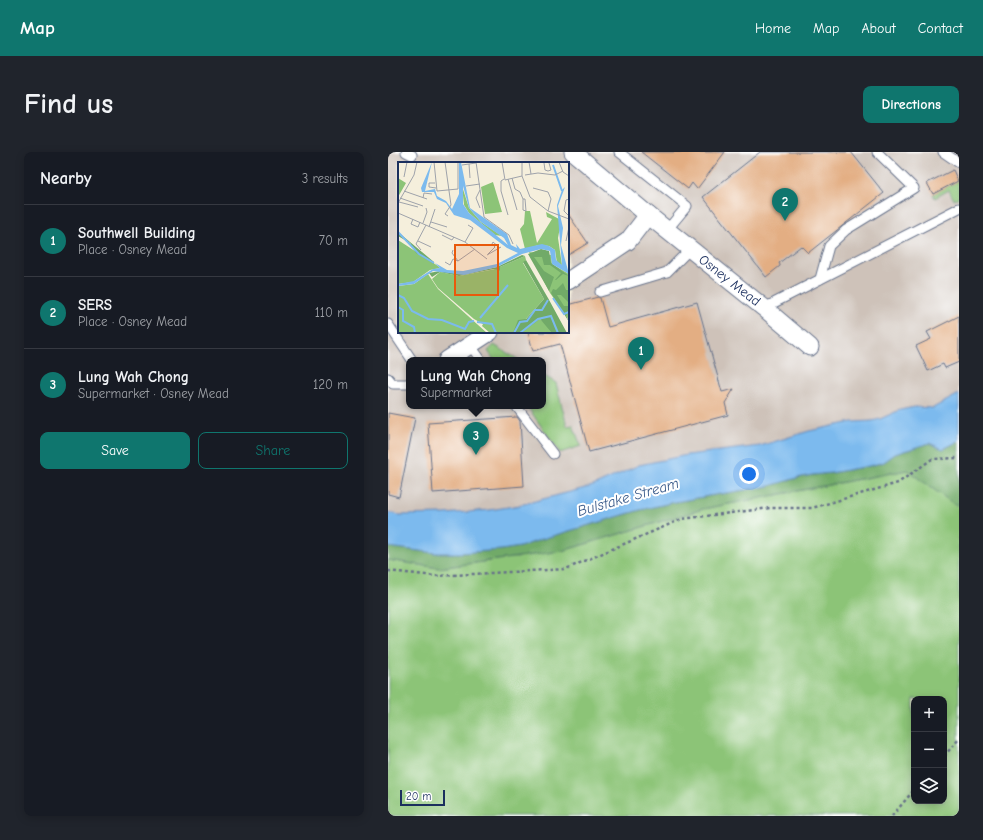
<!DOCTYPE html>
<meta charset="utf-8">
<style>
body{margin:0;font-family:"Comic Neue",sans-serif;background:#20242c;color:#f1f3f6}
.controls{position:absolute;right:12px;bottom:12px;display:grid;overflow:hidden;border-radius:8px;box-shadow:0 2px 10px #0003}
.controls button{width:36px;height:36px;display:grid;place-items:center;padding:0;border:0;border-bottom:1px solid #363941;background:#171b24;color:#f1f3f6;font:20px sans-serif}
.scale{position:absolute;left:12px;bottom:10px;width:45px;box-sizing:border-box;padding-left:4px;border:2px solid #1b2f5e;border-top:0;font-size:11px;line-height:14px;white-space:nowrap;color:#1b2f5e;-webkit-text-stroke:3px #fff;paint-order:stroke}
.you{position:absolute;left:361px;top:322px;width:14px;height:14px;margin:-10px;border:3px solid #fff;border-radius:50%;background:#1a73e8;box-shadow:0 0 0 6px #1a73e833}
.badge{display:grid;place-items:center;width:26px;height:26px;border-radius:50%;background:#0f766e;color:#fff;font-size:13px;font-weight:700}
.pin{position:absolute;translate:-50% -33px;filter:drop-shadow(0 1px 2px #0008)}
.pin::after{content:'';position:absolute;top:21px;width:14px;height:12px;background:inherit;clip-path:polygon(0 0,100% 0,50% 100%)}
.popup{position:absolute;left:18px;top:205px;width:140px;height:52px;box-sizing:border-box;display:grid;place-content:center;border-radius:8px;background:#171b24;filter:drop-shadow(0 1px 3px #0005);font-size:13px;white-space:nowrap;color:#9ea1a6}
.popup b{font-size:15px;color:#f1f3f6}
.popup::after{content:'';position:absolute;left:50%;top:100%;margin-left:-8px;border:8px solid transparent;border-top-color:#171b24}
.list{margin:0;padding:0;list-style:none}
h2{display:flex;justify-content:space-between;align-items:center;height:52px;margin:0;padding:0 16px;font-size:17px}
h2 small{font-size:13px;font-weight:400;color:#9ea1a6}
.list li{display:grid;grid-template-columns:26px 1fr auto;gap:12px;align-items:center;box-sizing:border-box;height:72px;padding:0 16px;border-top:1px solid #363941}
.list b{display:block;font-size:15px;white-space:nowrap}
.list p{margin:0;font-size:13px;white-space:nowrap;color:#9ea1a6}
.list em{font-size:13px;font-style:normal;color:#9ea1a6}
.actions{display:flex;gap:8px;padding:12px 16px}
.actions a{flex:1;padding:9px 0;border:1px solid #0f766e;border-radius:8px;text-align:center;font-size:14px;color:#0f766e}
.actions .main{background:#0f766e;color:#fff}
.icon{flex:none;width:22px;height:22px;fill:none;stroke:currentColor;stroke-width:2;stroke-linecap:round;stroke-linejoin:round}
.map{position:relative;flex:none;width:571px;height:664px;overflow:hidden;border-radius:8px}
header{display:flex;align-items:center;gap:24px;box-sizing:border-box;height:56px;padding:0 20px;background:#0f766e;color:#fff}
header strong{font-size:19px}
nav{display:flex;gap:22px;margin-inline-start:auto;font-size:14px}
.intro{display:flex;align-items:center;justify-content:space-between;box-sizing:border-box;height:96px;padding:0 24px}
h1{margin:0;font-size:28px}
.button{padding:10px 18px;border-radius:8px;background:#0f766e;color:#fff;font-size:14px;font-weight:700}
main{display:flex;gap:24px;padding:0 24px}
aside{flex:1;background:#171b24;border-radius:8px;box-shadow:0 2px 10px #0003}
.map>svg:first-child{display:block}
</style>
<header>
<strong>Map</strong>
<nav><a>Home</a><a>Map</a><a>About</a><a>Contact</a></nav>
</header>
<div class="intro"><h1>Find us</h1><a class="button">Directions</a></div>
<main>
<aside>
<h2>Nearby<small>3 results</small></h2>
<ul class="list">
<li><span class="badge">1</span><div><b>Southwell Building</b><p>Place · Osney Mead</p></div><em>70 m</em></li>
<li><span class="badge">2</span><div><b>SERS</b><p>Place · Osney Mead</p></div><em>110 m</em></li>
<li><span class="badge">3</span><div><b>Lung Wah Chong</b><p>Supermarket · Osney Mead</p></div><em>120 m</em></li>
</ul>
<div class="actions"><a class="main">Save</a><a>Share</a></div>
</aside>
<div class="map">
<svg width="571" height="664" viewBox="0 0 571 664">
<rect width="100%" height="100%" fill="#fff"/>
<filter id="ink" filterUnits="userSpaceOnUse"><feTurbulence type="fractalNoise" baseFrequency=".025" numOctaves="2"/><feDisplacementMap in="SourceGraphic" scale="8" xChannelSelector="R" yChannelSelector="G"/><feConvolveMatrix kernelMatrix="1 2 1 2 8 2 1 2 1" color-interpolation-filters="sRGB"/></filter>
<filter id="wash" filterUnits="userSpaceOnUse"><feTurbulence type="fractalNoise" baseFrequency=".012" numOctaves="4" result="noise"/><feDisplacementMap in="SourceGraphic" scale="16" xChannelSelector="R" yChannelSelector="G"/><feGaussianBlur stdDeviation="0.9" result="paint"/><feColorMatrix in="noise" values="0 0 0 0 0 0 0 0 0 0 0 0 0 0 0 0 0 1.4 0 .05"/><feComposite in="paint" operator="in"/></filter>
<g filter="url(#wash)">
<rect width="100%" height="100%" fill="#f5efdc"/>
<path fill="#cec2b9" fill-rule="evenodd" d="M 0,0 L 571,0 L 571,242 L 545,256 L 527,255 L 512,258 L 492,267 L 484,269 L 464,270 L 421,279 L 372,294 L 299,303 L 251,313 L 205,334 L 132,353 L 102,358 L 57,362 L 11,363 L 0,360 ZM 11,11 L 180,11 L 180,180 L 11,180 ZM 21,208 L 155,208 L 155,254 L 21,254 Z"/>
<g fill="#8cc477" stroke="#547a6a" fill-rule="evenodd">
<path d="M 571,25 L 571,45 L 566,48 L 561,38 L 547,46 L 545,42 L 570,29 L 569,26 Z"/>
<path d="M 106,193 L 131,208 L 106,208 L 100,199 Z"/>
<path d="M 155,223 L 168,231 L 179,274 L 185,273 L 193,294 L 172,301 L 139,254 L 155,254 Z"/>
<path d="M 519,318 L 567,352 L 571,352 L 571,664 L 0,664 L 0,408 L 51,416 L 174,399 L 315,357 ZM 526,547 L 556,547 L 556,649 L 526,649 Z"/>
</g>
<path fill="#71aa68" stroke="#466c63" d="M 571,289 L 571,352 L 567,353 L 519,318 L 315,357 L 174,399 L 51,416 L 0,408 L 0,395 L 48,401 L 72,401 L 99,399 L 113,398 L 132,395 L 154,387 L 252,358 L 287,350 L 326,343 L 381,334 L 409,326 L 424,323 L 443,321 L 481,314 L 496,310 L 507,302 L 541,291 L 555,297 Z"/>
<path fill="#7bbaee" stroke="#4b74a6" d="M 571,242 L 571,289 L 555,297 L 541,291 L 507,302 L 496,310 L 481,314 L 443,321 L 424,323 L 409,326 L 381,334 L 326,343 L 287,350 L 252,358 L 154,387 L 132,395 L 113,398 L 99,399 L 72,401 L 48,401 L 0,395 L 0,360 L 11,363 L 57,362 L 102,358 L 132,353 L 205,334 L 251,313 L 299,303 L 372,294 L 421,279 L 464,270 L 484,269 L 492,267 L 512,258 L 527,255 L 545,256 Z"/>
<g id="blocks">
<g fill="#e3ae83">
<path d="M 253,0 L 337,0 L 309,37 L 304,31 L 300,37 Z"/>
<path d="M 372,0 L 463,0 L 496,41 L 420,101 L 413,94 L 391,111 L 392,113 L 392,114 L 378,125 L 315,45 Z"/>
<path d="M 565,18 L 570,29 L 545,42 L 539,31 Z"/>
<path d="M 180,62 L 200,91 L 180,103 Z"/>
<path d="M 210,145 L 212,146 L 220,175 L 309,150 L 334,240 L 346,237 L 337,251 L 340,263 L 201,300 L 172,192 L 145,199 L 140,180 L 180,180 L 180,153 Z"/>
<path d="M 571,164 L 571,210 L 557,216 L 555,212 L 540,219 L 528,194 L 543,187 L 539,180 Z"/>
<path d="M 0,261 L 27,266 L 11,345 L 0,342 Z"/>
<path d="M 129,265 L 132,269 L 136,334 L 45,341 L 40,271 Z"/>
</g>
</g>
</g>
<g filter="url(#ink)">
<use href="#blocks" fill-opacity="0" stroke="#67728a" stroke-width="1"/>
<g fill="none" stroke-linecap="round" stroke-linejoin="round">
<defs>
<g id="lane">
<path d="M 18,0 L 24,3"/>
<path d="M 231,0 L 299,54 L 279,78"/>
<path d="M 555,0 L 571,11"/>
<path d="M 432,127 L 441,94 L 458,78 L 526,36 L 489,0"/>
<path d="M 212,140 L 279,120 L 302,97"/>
<path d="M 376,156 L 571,56"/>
<path d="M 0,172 L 24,208"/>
<path d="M 82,193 L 93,208"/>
<path d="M 0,226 L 5,232 L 19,232 L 21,231"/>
<path d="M 128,254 L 165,302"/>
</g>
<g id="street">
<path d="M 185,0 L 260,63 L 376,156 L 422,195"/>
<path d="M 180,129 L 240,89 L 260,63"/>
<path d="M 59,208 L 102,180"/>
</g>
</defs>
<use href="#lane" stroke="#67728a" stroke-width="11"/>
<use href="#street" stroke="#67728a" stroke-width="19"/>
<g stroke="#67728a" stroke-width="2.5" stroke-dasharray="3 3" stroke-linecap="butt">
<path d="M 0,419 L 47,424 L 178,417 L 294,367 L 382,356 L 424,356 L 510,331 L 544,307 L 571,306"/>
<path d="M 556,604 L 571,587"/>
<path d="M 504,664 L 526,638"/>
</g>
<use href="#lane" stroke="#fff" stroke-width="9"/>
<use href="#street" stroke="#fff" stroke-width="17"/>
</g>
</g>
<g text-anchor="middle" stroke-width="4" stroke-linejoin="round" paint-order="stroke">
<g font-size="14" fill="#1b2f5e" stroke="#fff">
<text transform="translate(342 128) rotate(38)" y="5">Osney Mead</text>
</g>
<g font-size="15" font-style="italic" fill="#385989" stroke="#fff">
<text transform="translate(240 345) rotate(-16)" y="5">Bulstake Stream</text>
</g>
</g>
<g transform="translate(10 10)">
<rect width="171" height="171" fill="#f5efdc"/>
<path d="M 0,16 L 8,21 L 0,35 ZM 95,20 L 104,50 L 87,52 L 83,25 ZM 64,24 L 71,46 L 83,60 L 104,74 L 97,73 L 71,51 L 66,43 ZM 127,49 L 132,49 L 139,81 L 154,57 L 149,55 L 148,50 L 161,57 L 162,65 L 160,76 L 164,103 L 159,101 L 157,88 L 151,84 L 141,83 L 127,87 L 122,67 L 126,62 ZM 0,78 L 40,104 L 42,106 L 32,108 L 15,120 L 0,122 ZM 131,90 L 153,93 L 154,102 L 171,112 L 171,158 L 152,131 ZM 127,94 L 128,98 L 125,101 L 146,137 L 115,171 L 92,171 L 84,164 L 85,162 L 76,157 L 40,126 L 34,117 L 42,110 L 61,114 L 97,107 L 102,109 L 102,105 ZM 30,112 L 40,127 L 89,171 L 0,171 L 0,124 L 16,122 ZM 142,157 L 158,171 L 123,171 L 126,167 Z" fill="#8cc477"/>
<path d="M 0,70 L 36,100 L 36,102 L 18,91 L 12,81 L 0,74 ZM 143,87 L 151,89 L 153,101 L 171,114 L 165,112 L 158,118 L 157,118 L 163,111 L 152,103 L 146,103 L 144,95 L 136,95 L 146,109 L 156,115 L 151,129 L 130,92 ZM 124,93 L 127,94 L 102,105 L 102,109 L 96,107 L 61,114 L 42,110 L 34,115 L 31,111 L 42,109 L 67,112 L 99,105 ZM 128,98 L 150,136 L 169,171 L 154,171 L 142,157 L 123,171 L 115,171 L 120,158 L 128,157 L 146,137 L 125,100 ZM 165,121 L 168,128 L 171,128 L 171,141 L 163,133 L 159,133 L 166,144 L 171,144 L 171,151 L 168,153 L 171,160 L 153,131 L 155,127 L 158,128 Z" fill="#71aa68"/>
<path d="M 34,0 L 27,29 L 37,27 L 39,34 L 48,39 L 54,47 L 61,32 L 61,0 L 63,0 L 72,46 L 109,72 L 113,83 L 119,86 L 118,82 L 122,87 L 144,82 L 151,84 L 157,88 L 158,98 L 164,103 L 159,43 L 164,28 L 167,25 L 160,44 L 165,66 L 163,83 L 171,112 L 154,102 L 152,89 L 143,87 L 124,92 L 99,105 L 66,113 L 35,109 L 16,122 L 0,124 L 0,122 L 16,119 L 35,107 L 42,106 L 37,101 L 49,108 L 65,109 L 99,102 L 120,91 L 109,86 L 72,58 L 56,53 L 48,41 L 39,37 L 36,30 L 24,30 L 23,26 ZM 65,24 L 71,46 L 83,60 L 106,76 L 110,83 L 71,51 L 65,42 Z" fill="#7bbaee" fill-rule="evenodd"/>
<path fill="none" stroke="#7bbaee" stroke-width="2" d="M 155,3 L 164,29M 0,70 L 21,92 L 36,101M 0,133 L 6,136 L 14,149 L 30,157 L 44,158 L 67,167 L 71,160 L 76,159M 155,136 L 166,152 L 171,150M 0,145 L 5,148 L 5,159 L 16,165 L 17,171M 82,156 L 110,123M 79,160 L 94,162 L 98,171M 116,171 L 122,160 L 129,159 L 137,148 L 144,148 L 150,138M 122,171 L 140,157 L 153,154 L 160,171"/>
<path fill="none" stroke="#9ea2aa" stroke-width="1" d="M 36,0 L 39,29 L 60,27 L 60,0M 47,0 L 53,43 L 47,52 L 50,54M 78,0 L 86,55 L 111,73 L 115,82M 104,0 L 107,18 L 124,14M 124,0 L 124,14 L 132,35 L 150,49 L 171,57M 131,0 L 133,12M 142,0 L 155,0M 161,0 L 165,10 L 171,14M 146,1 L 147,8 L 150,9 L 153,8 L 151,1M 71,2 L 72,16M 64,3 L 78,1M 140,11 L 157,13 L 165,9M 127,13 L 140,11M 6,15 L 9,0M 114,16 L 117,27 L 122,30 L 125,37 L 125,48 L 128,49 L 127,37 L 125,37M 106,17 L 103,19 L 103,29 L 110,53M 110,17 L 119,48M 37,21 L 31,21 L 31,25 L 38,26M 68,24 L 82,22M 135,26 L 150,30 L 153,37 L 150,49M 82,28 L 78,36 L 82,46M 6,29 L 29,37M 2,36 L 25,44M 25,36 L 26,31 L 34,32M 171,37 L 168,38 L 166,49 L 171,54M 1,40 L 20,45M 0,41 L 16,13 L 19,0M 0,51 L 67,80 L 89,97M 15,57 L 13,62 L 20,65 L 22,60M 33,60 L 49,65M 25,61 L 29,50 L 28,46M 31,65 L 37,47M 44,73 L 54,78 L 56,75M 20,79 L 33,85M 168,79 L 171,65M 67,80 L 75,66 L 70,63M 23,88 L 18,82 L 28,63M 55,88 L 54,91 L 60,99M 90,92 L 97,85 L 94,82 L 95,80 L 102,86M 89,93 L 103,85M 60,99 L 77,87M 47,100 L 52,103 L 55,97 L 60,99"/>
<path fill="#e8590c" fill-opacity="0.15" stroke="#e8590c" stroke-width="2" d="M 57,83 L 100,83 L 100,133 L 57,133 Z"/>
<rect width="171" height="171" fill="none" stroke="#1b2f5e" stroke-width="2"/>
</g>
</svg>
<div class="controls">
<button>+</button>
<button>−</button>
<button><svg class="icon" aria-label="layers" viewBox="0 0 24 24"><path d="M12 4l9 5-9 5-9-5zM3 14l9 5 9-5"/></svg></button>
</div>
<div class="scale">20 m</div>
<div class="you"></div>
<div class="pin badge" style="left:253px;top:218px">1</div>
<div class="pin badge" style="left:397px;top:69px">2</div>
<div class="pin badge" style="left:88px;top:303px">3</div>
<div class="popup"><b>Lung Wah Chong</b>Supermarket</div>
</div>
</main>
